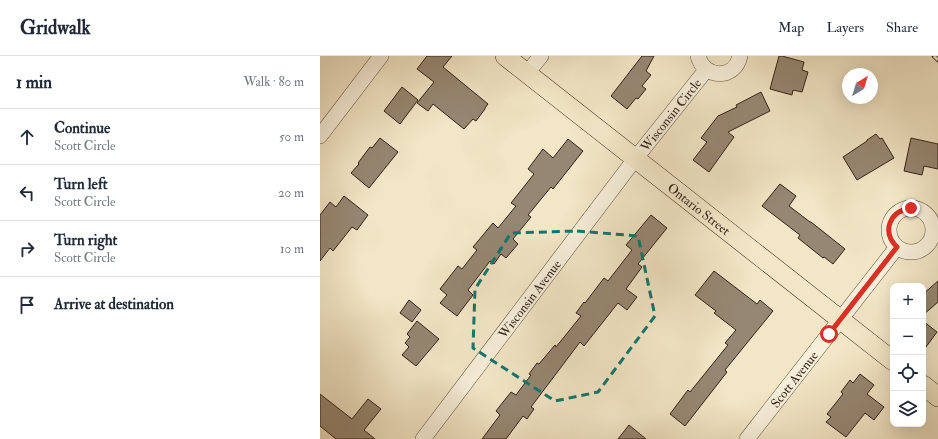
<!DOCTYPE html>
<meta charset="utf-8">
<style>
body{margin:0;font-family:"IM FELL Double Pica",serif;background:#f2f2f3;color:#1f2937}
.controls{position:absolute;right:12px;bottom:12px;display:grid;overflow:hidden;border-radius:8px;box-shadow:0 4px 16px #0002}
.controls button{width:36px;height:36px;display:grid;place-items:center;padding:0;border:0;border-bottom:1px solid #e0e1e3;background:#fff;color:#1f2937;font:20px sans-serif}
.compass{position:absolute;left:522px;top:12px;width:36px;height:36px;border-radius:50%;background:#fff;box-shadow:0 4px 16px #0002;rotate:38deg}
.stop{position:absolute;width:12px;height:12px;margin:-9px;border:3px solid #d93025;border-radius:50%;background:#fff}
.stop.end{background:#d93025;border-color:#fff;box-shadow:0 1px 4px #0008}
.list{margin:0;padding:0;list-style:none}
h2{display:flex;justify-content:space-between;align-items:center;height:52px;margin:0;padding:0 16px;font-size:17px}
h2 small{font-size:13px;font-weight:400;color:#747a83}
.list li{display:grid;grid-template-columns:26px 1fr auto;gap:12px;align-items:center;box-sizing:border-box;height:56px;padding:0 16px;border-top:1px solid #e0e1e3}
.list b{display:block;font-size:15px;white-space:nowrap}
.list p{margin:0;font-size:13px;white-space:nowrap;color:#747a83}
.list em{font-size:13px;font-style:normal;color:#747a83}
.icon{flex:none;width:22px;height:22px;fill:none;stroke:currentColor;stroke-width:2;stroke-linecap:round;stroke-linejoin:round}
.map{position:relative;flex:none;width:618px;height:383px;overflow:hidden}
header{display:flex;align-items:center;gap:24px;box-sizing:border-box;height:56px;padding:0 20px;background:#fff;border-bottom:1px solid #e0e1e3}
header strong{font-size:19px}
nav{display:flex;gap:22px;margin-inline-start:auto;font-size:14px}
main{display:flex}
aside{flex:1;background:#fff}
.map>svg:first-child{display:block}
</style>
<header>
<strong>Gridwalk</strong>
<nav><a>Map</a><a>Layers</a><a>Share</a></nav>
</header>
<main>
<aside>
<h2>1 min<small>Walk · 80 m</small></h2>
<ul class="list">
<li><svg class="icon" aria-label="ahead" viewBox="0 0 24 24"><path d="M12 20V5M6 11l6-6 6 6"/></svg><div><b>Continue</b><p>Scott Circle</p></div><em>50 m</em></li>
<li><svg class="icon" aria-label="left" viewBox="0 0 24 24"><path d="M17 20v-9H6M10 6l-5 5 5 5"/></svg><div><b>Turn left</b><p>Scott Circle</p></div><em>20 m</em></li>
<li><svg class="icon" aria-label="right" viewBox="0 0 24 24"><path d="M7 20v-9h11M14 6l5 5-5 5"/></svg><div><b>Turn right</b><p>Scott Circle</p></div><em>10 m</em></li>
<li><svg class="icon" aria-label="arrive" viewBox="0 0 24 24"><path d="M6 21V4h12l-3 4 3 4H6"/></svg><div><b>Arrive at destination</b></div></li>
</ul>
</aside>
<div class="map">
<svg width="618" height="383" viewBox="0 0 618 383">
<rect width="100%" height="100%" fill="#f2e6c6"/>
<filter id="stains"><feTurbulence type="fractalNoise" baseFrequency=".005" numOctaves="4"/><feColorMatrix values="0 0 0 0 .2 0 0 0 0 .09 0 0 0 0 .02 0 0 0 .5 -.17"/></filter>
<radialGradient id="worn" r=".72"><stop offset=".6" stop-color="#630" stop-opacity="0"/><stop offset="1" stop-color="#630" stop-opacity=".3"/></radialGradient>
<g fill="#968772" stroke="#332117">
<path d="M 107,0 L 132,0 L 123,11 L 168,48 L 165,52 L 165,53 L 156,65 L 153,63 L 144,73 L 113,48 L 108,55 L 97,47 L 114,26 L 97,13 Z"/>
<path d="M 322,0 L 334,0 L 326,15 L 331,19 L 322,30 L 326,33 L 318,43 L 316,42 L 307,53 L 291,40 Z"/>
<path d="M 459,0 L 462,0 L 484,6 L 482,14 L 488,16 L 482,36 L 473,34 L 472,39 L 450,33 Z"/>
<path d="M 82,31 L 98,44 L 80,68 L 64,55 Z"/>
<path d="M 441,36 L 450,55 L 408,76 L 414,81 L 389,116 L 373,104 L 387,86 L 381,82 L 398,60 L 417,51 L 416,49 Z"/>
<path d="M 556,78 L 560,83 L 562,82 L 574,102 L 537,124 L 523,101 L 547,85 L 547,84 Z"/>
<path d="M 60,82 L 78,96 L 49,132 L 31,117 L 39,108 L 38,107 L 50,91 L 52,92 Z"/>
<path d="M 591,82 L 618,88 L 618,113 L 604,110 L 602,119 L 584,115 Z"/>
<path d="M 248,83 L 263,95 L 233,133 L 231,131 L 208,159 L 211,161 L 193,183 L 198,188 L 186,202 L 181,198 L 174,208 L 170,205 L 148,234 L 153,239 L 137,260 L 120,247 L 127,239 L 120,233 L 138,210 L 142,213 L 157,194 L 153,191 L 173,167 L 178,172 L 196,150 L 191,147 L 214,118 L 208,113 L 223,93 L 233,102 Z"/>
<path d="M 460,128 L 476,140 L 469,150 L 490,166 L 491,166 L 525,193 L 513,208 L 504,201 L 503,202 L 478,182 L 480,179 L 442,150 Z"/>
<path d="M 24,140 L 48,159 L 37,174 L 32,171 L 13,195 L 10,192 L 0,205 L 0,159 L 10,146 L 16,151 Z"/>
<path d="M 331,159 L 347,172 L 318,208 L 322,211 L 306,233 L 317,241 L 307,254 L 298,247 L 264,290 L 260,286 L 211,351 L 214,353 L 207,363 L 203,360 L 186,383 L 162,383 L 180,359 L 176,355 L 191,336 L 196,339 L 211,319 L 209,318 L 217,307 L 219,308 L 235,289 L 236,291 L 261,260 L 256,257 L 264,246 L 265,247 L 284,222 L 288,225 L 312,194 L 306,189 Z"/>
<path d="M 394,215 L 437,248 L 440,244 L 453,255 L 405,314 L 407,316 L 365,370 L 350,358 L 368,334 L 370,336 L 408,289 L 405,287 L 416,274 L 394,257 L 396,255 L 375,239 Z"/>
<path d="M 618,225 L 618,246 L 603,259 L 603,238 Z"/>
<path d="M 89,244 L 101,254 L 92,266 L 80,257 Z"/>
<path d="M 97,265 L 119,283 L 96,310 L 82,299 L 89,291 L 85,287 L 90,281 L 87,278 Z"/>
<path d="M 603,265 L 617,276 L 603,295 Z"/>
<path d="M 540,318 L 554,329 L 547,338 L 564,351 L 554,364 L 545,357 L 526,381 L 506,366 L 511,361 L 507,358 L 523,338 L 521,336 L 530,324 L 533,327 Z"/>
<path d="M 0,338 L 32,363 L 48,343 L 61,353 L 44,374 L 55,383 L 16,383 L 0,370 Z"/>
<path d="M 309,369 L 326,383 L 298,383 Z"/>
</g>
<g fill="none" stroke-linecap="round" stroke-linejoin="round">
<defs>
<g id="minor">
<path d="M 378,0 C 384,23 415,24 420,0"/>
<path d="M 207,17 L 221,0"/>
<path d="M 0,80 L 61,0"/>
<circle cx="591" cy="174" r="22"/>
<path id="s1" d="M 103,383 L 315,103 L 386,14"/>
<path id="s2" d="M 427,383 L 577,191"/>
</g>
<g id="major">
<path id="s3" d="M 185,0 L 573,305"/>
<path d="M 603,329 L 618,341"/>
</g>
</defs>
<use href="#minor" stroke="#635243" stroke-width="16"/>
<use href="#major" stroke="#332117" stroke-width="20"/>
<use href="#minor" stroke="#f7efda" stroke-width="15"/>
<use href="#major" stroke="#f2e6c6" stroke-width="19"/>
<defs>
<path id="rail" d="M 614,0 L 618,4"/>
</defs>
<use href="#rail" stroke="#332117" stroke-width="4.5"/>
<use href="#rail" stroke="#f7efda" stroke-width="3" stroke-dasharray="9" stroke-linecap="butt"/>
</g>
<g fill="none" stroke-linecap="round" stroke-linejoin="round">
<path stroke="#d93025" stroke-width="5" d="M 509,278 L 577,191 C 561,175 570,155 591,152"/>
</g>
<path fill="none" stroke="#0f766e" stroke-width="3" stroke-dasharray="8 5" stroke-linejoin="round" d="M 257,175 L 318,180 L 335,260 L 278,336 L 235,345 L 153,292 L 155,233 L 191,177 Z"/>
<g text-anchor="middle" stroke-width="3" stroke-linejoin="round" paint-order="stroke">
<g font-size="13" fill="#332117" stroke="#f7efda">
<text dy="5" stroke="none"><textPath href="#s1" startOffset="408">Wisconsin Circle</textPath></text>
<text dy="5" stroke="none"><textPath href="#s3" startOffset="247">Ontario Street</textPath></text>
<text dy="5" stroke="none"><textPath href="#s1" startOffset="176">Wisconsin Avenue</textPath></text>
<text dy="5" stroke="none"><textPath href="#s2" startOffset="76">Scott Avenue</textPath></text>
</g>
</g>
<rect width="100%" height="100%" filter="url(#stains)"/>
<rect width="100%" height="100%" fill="url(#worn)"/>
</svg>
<div class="controls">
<button>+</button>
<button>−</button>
<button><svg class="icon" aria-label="locate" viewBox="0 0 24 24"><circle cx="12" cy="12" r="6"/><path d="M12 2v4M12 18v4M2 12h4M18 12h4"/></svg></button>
<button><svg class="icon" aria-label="layers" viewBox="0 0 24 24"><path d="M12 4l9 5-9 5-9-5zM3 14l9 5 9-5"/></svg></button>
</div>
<svg class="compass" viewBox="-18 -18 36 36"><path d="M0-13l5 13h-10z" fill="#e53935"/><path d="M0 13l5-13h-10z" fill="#747a83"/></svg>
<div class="stop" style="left:509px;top:278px"></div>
<div class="stop end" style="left:591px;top:152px"></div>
</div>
</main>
